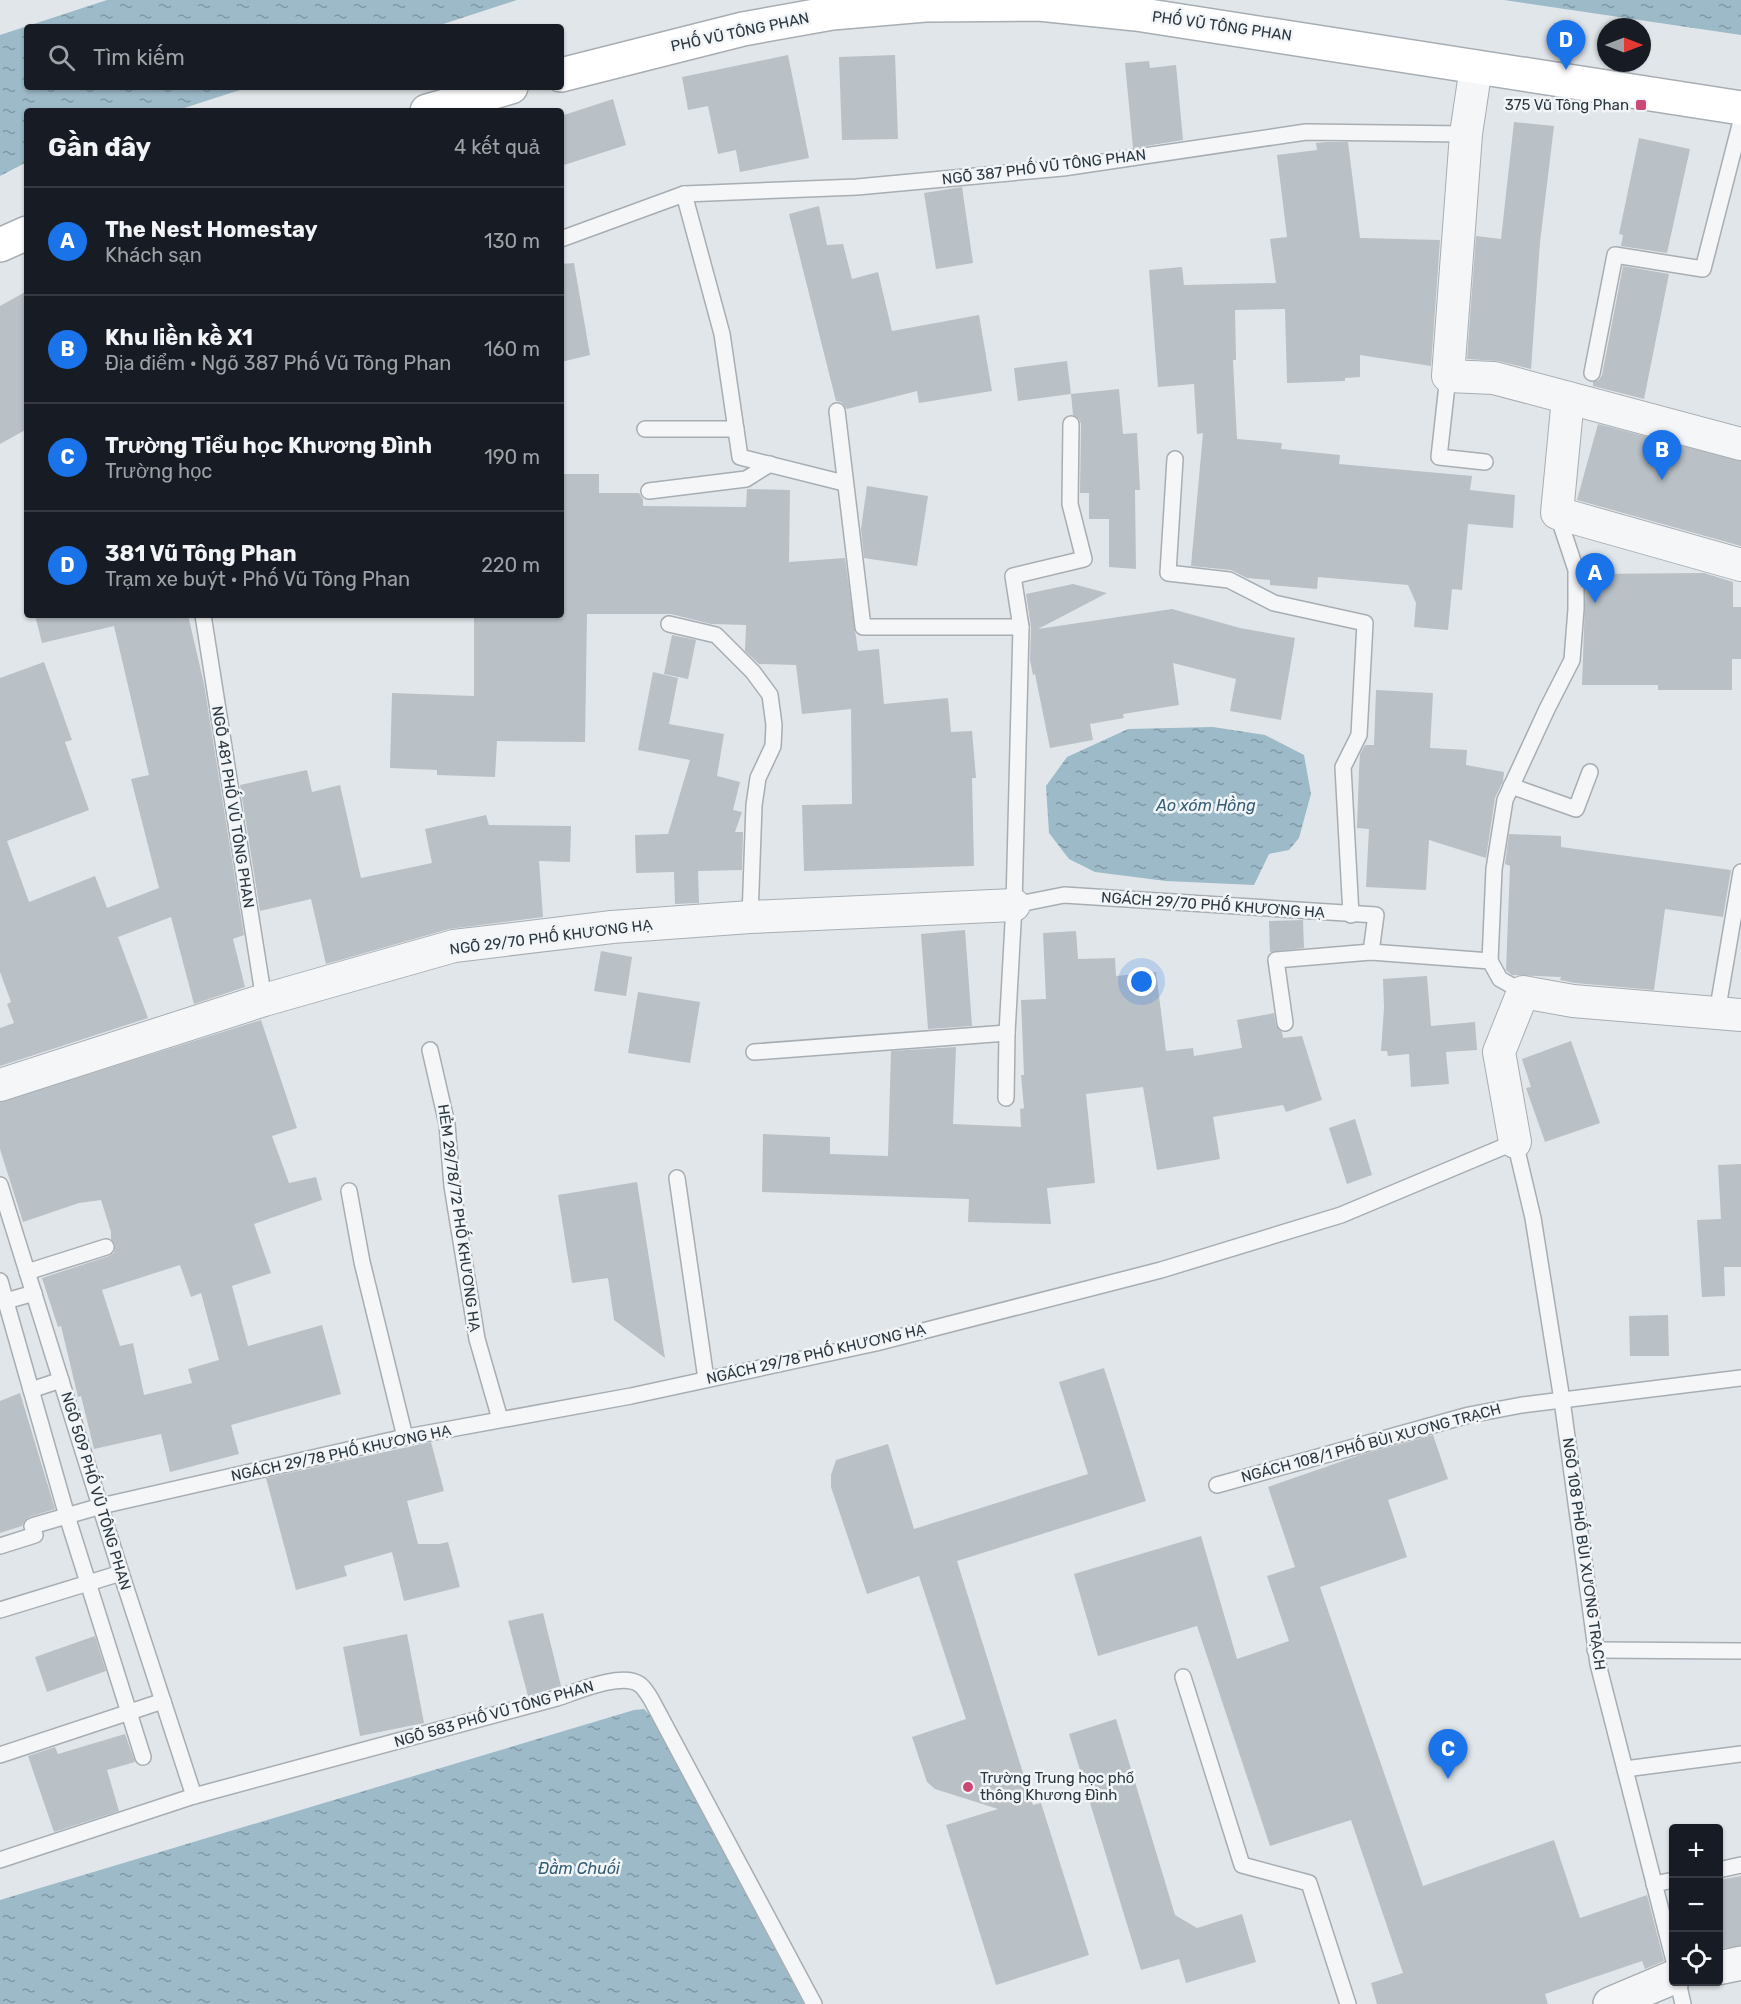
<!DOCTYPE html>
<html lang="vi">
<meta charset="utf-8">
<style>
body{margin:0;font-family:Rubik,sans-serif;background:#242831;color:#f1f3f6}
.controls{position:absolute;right:18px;bottom:18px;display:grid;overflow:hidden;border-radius:6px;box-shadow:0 2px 4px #0004}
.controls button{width:54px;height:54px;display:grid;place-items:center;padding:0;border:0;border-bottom:2px solid #363941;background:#171b24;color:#f1f3f6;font:30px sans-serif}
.compass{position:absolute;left:1597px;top:18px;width:54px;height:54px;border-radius:50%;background:#171b24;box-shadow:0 2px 4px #0004;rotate:90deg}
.you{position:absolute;left:1142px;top:982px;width:21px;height:21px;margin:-15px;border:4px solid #fff;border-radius:50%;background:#1a73e8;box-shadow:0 0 0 9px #1a73e833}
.badge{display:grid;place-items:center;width:39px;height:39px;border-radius:50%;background:#1a73e8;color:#fff;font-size:20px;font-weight:700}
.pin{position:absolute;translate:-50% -50px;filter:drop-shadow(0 2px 3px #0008)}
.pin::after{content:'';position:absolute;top:32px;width:21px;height:18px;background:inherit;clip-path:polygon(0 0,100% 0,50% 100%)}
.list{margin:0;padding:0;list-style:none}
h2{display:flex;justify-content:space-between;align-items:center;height:78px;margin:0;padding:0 24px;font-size:26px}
h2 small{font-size:20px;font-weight:400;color:#9ea1a6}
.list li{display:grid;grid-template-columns:39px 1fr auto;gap:18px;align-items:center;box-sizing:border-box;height:108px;padding:0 24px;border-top:2px solid #363941}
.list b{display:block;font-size:22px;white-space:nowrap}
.list p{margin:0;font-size:20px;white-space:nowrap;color:#9ea1a6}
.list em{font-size:20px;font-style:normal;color:#9ea1a6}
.icon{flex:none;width:33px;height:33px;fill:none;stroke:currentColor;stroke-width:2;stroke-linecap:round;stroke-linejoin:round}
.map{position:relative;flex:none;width:1741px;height:2004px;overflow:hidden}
.search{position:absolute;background:#171b24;box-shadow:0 2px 4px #0004;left:24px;top:24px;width:540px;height:66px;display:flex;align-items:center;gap:15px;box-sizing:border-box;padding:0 21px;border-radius:6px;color:#9ea1a6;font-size:22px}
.panel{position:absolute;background:#171b24;box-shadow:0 2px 4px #0004;left:24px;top:108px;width:540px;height:510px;border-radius:6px}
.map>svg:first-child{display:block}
</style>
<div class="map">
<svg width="1741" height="2004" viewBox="0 0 1741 2004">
<defs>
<pattern id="water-ripples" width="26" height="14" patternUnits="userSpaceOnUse" patternTransform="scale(1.5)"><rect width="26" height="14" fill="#9dbac9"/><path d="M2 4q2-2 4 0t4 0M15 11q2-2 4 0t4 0" fill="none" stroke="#8098a5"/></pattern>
</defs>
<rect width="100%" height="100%" fill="#e1e6ea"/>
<g fill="url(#water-ripples)">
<path d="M 107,0 L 517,0 L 434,27 L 27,27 L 27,87 L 249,87 L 175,111 L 27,111 L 27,162 L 0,176 L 0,35 Z"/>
<path d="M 1504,0 L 1741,0 L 1741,35 Z"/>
<path d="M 1213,727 L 1265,735 L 1304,755 L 1311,794 L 1299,838 L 1289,850 L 1269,854 L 1254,885 L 1166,881 L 1095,872 L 1069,859 L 1049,833 L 1046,786 L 1067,757 L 1128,729 Z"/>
<path d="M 644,1709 L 651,1716 L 804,2004 L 0,2004 L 0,1900 L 634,1710 Z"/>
</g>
<g fill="#b9c0c6" fill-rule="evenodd">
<path d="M 788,55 L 809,158 L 740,172 L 736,150 L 718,154 L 708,106 L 688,110 L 682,77 Z"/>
<path d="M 895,55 L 898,139 L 842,140 L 839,57 Z"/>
<path d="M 1149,61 L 1150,68 L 1176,65 L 1183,140 L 1133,148 L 1125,63 Z"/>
<path d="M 613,99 L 626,145 L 561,166 L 561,116 Z"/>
<path d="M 1514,122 L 1554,126 L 1540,242 L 1531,369 L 1498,361 L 1467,359 L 1476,236 L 1501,239 Z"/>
<path d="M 1639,138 L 1690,149 L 1667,253 L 1621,246 L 1623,235 L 1619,234 Z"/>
<path d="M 1326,142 L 1348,142 L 1360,238 L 1440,240 L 1431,366 L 1360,355 L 1360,377 L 1345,378 L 1345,381 L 1287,383 L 1285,309 L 1235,310 L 1236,360 L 1233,360 L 1237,439 L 1282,443 L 1281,449 L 1340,455 L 1339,464 L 1472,476 L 1470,490 L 1515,495 L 1513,528 L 1468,524 L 1462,590 L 1452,589 L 1448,630 L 1414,627 L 1416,603 L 1408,585 L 1318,577 L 1317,589 L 1270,585 L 1270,580 L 1247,578 L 1231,570 L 1191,566 L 1203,433 L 1197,434 L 1194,384 L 1158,387 L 1149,270 L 1182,267 L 1184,285 L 1276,283 L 1270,239 L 1287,237 L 1277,155 L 1317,150 L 1316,143 Z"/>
<path d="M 962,187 L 973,263 L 936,269 L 924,193 Z"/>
<path d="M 819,206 L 827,245 L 843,244 L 852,279 L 878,272 L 892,331 L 979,315 L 992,391 L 919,403 L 917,391 L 847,409 L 841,402 L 836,401 L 789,214 Z"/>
<path d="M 574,263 L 590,355 L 561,362 L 561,264 Z"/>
<path d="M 1623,266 L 1669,274 L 1644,399 L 1593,386 L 1593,382 L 1599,380 L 1602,375 Z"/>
<path d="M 27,291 L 27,429 L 0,444 L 0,306 Z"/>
<path d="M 1067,361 L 1071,394 L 1018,401 L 1014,368 Z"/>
<path d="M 1119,389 L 1123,434 L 1137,433 L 1140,490 L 1135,490 L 1136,569 L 1109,567 L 1109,519 L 1089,519 L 1089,493 L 1080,493 L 1081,424 L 1079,419 L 1073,415 L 1071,394 Z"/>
<path d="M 1598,424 L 1741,461 L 1741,546 L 1577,500 Z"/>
<path d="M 561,474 L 599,474 L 599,493 L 639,493 L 643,499 L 643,506 L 746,507 L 747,489 L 790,490 L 789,562 L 845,558 L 858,651 L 879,649 L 884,704 L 948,698 L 951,732 L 972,731 L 976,778 L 972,778 L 974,866 L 804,871 L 802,805 L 852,804 L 851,709 L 802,714 L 796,665 L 759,664 L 745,651 L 746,625 L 711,624 L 671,614 L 587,614 L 585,742 L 497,741 L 495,777 L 437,775 L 437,770 L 390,768 L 392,693 L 474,696 L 474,615 L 561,615 Z"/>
<path d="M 867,486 L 928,496 L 917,566 L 864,558 L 861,529 Z"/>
<path d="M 1704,573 L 1733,582 L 1733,607 L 1741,607 L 1741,659 L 1732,659 L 1732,690 L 1658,690 L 1658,685 L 1582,685 L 1586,574 Z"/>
<path d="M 1073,584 L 1107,593 L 1038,629 L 1172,609 L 1240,628 L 1295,638 L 1281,720 L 1230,711 L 1236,679 L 1173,663 L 1179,705 L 1123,714 L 1124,718 L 1090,724 L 1093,740 L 1050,748 L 1035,674 L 1033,675 L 1030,660 L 1031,627 L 1026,594 Z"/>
<path d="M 35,615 L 188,615 L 204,684 L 244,935 L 233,939 L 245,987 L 194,1004 L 171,917 L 118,937 L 148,1018 L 0,1066 L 0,1028 L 14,1023 L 7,1004 L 11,1002 L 0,972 L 0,678 L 44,662 L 72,740 L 65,742 L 89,810 L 7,841 L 29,902 L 95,876 L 107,908 L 159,888 L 131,779 L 149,775 L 114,626 L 42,643 Z"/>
<path d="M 672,635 L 696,640 L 688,679 L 664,674 Z"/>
<path d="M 653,672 L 678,678 L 669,724 L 724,734 L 717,776 L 740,782 L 733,810 L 742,812 L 735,832 L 743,832 L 742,870 L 698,871 L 699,903 L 675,904 L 674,872 L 636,873 L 635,835 L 668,834 L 690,760 L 638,750 Z"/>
<path d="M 1376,690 L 1433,693 L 1430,748 L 1467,750 L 1466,765 L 1504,772 L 1503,781 L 1495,798 L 1486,858 L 1429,840 L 1426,890 L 1366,887 L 1369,829 L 1357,828 L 1359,771 L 1360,754 L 1365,745 L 1374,745 Z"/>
<path d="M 307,770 L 312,792 L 340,785 L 361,878 L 432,863 L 425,829 L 486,815 L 489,825 L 571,826 L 570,862 L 539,861 L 543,917 L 449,929 L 326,964 L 311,899 L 260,911 L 240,785 Z"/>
<path d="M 1509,834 L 1561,836 L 1561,847 L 1731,870 L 1723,917 L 1665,909 L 1654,990 L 1575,983 L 1560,980 L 1561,977 L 1512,975 L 1506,970 L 1510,866 L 1505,864 Z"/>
<path d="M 1303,920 L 1304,948 L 1270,952 L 1269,921 Z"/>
<path d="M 965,930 L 972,1026 L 928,1029 L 921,934 Z"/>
<path d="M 1076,931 L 1078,959 L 1115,958 L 1116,976 L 1156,972 L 1166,1051 L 1193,1048 L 1194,1056 L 1242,1048 L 1237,1020 L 1274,1013 L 1276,1025 L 1282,1032 L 1283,1038 L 1302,1036 L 1322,1100 L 1286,1112 L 1283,1105 L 1213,1117 L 1220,1159 L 1157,1170 L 1143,1087 L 1086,1094 L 1095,1183 L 1047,1188 L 1051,1224 L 968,1222 L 969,1199 L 762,1192 L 763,1134 L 830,1137 L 830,1154 L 888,1156 L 891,1051 L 956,1047 L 953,1124 L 1021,1127 L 1020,1109 L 1024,1108 L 1021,1075 L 1024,1075 L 1021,1000 L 1046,999 L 1043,933 Z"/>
<path d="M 601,951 L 632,957 L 626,996 L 594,991 Z"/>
<path d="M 1427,976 L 1431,1026 L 1475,1022 L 1477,1050 L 1446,1052 L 1449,1084 L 1411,1087 L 1409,1054 L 1388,1056 L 1387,1051 L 1381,1051 L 1384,1008 L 1383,979 Z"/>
<path d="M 638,992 L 700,1002 L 690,1063 L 628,1053 Z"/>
<path d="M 261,1020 L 297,1128 L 272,1136 L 289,1183 L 316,1177 L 322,1200 L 254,1224 L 271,1273 L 232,1286 L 248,1346 L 322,1325 L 341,1394 L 231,1425 L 239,1454 L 170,1472 L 161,1434 L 94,1449 L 81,1396 L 78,1397 L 61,1326 L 58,1327 L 42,1278 L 109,1256 L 114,1253 L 115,1245 L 111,1239 L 111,1232 L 101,1200 L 79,1203 L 23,1222 L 0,1149 L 0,1102 ZM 180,1265 L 191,1297 L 201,1293 L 219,1360 L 188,1369 L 192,1383 L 144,1395 L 133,1343 L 120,1346 L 102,1290 Z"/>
<path d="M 1571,1041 L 1600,1123 L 1545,1142 L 1526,1088 L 1531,1087 L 1522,1059 Z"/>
<path d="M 1355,1119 L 1372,1175 L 1347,1184 L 1329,1128 Z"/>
<path d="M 1741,1164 L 1741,1267 L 1724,1267 L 1725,1296 L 1702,1297 L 1697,1220 L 1721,1219 L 1718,1165 Z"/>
<path d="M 637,1182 L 651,1271 L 665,1358 L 614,1320 L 608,1278 L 572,1283 L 558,1195 Z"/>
<path d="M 1668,1315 L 1669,1356 L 1630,1356 L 1629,1316 Z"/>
<path d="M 1104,1368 L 1146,1501 L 957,1561 L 1033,1805 L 1041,1803 L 1089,1955 L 996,1985 L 946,1825 L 998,1809 L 935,1789 L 927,1782 L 912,1737 L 966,1719 L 919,1576 L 867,1594 L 831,1487 L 831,1475 L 836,1460 L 888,1444 L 914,1529 L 1088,1474 L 1059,1382 Z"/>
<path d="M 20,1393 L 55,1509 L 29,1517 L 25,1520 L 22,1526 L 0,1533 L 0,1401 Z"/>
<path d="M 1433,1435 L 1448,1479 L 1388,1500 L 1407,1557 L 1320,1587 L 1423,1886 L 1554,1840 L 1580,1918 L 1647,1895 L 1664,1961 L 1645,1969 L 1642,1961 L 1545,1994 L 1548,2004 L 1377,2004 L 1371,1983 L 1403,1973 L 1351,1820 L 1270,1846 L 1197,1626 L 1098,1656 L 1074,1574 L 1201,1536 L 1237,1659 L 1289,1641 L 1267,1576 L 1295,1567 L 1268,1487 L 1360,1455 Z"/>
<path d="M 431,1442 L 444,1491 L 407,1501 L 418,1544 L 439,1544 L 448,1542 L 460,1587 L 404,1601 L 392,1552 L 344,1566 L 347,1576 L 296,1590 L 266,1478 Z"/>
<path d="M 543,1613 L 561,1686 L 528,1696 L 508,1621 Z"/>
<path d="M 407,1634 L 424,1723 L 360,1736 L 343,1647 Z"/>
<path d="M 95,1636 L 106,1671 L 47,1692 L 35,1657 Z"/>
<path d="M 1116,1719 L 1175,1915 L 1197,1928 L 1242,1914 L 1256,1962 L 1186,1983 L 1179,1959 L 1141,1970 L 1069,1734 Z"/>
<path d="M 125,1734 L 135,1762 L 107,1770 L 119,1811 L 54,1832 L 28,1756 L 55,1747 L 58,1754 Z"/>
<path d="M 1741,1876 L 1741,1945 L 1719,1949 L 1719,1880 Z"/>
</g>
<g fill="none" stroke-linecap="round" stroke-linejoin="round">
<defs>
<g id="service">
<path d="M 684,194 L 722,334 L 740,457 L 844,483"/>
<path d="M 561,239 L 684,194 L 857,187 L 1063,168 L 1306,132 L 1466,134"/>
<path d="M 1592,373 L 1615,255 L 1703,269 L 1741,121"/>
<path d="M 1448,376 L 1439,457 L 1485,462"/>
<path d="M 837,411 L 863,627 L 1021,627"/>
<path d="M 645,429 L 736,429"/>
<path d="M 1175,459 L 1168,573 L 1229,580 L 1274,603 L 1365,623 L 1359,735 L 1343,767 L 1351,915"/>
<path d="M 649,491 L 746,479 L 770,464"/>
<path d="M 203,615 L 264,1000"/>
<path d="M 669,624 L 716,635 L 753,672 L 770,695 L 774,725 L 773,746 L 758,778 L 754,805 L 750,917"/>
<path d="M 1511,786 L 1576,809 L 1590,772"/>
<path d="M 1014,905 L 1064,895 L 1376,915 L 1371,952"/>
<path d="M 1490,961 L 1494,869 L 1505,800 L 1547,709 L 1572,660 L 1576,609 L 1576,570 L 1557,513"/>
<path d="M 1717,1013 L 1741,872"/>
<path d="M 1285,1023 L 1276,960 L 1371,952 L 1490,961 L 1500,979 L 1523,992"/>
<path d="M 430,1050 L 447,1124 L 452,1186 L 477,1339 L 500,1419"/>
<path d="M 754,1052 L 1007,1033"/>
<path d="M 1006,1098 L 1007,1033 L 1014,905 L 1021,627 L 1013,576 L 1084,559 L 1070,504 L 1071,424"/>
<path d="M 677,1178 L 706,1379"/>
<path d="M 0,1185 L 121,1573 L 194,1796"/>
<path d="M 349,1191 L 362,1262 L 405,1437"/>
<path d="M 27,1272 L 106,1247"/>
<path d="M 0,1281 L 67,1516 L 143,1757"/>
<path d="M 6,1301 L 34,1293"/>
<path d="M 31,1390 L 61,1380"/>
<path d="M 1217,1485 L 1469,1415 L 1522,1405 L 1741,1378"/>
<path d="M 0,1546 L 35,1535 L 32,1526 L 101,1506 L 396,1439 L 631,1396 L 876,1343 L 1161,1270 L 1341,1215 L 1515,1142 L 1533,1218 L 1562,1400 L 1598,1664 L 1674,1961"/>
<path d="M 0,1610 L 121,1573"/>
<path d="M 1595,1650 L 1741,1651"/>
<path d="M 1183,1677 L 1242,1865 L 1309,1883 L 1348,2004"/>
<path d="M 0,1755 L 163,1701"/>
<path d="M 1625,1769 L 1741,1754"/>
<path d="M 0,1860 L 194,1796 L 557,1698 C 576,1692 621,1672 639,1684 C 644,1687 647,1693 651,1699 L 814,2004"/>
<path d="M 1718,1870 L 1741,1865"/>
<path d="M 1654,1884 L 1674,1880"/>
<path d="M 1678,1982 L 1683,2004"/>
</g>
<g id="minor">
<path d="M 1476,67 L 1466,134 L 1448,376 L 1494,378 L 1741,444"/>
<path d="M 1568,398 L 1557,513 L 1741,565"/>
<path d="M 0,1085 L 264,1000 L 454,946 L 612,927 L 750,917 L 1014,905"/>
<path d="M 1515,1142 L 1499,1052 L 1523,992 L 1573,1001 L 1741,1015"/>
</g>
<g id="tertiary">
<path d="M 1718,1968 L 1741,1963"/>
<path d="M 1610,2004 L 1674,1977"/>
</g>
<g id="secondary">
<path d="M 561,75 L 743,29 L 832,13 L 925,5 L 1039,4 L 1136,14 L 1741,108"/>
<path d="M 427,111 L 511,87"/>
<path d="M 0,245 L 27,233"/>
</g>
</defs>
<use href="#service" stroke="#a6aeb4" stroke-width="18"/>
<use href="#minor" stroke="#a6aeb4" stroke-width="34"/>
<use href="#tertiary" stroke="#a6aeb4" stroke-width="36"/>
<use href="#secondary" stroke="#a6aeb4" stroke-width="36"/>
<use href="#service" stroke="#f4f6f8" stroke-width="15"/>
<use href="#minor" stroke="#f4f6f8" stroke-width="32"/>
<use href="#tertiary" stroke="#f4f6f8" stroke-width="33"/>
<use href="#secondary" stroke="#fff" stroke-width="33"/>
</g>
<g fill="#cb4a75" stroke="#f1f5f7" stroke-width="2">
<rect x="1635" y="99" width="12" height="12" rx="3"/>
<circle cx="968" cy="1787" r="6"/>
</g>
<g text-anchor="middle" stroke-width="5" stroke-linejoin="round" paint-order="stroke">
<g font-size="15" fill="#2a3741" stroke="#f1f5f7">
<text transform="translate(1222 26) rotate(8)" y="5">PHỐ VŨ TÔNG PHAN</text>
<text transform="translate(740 32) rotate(-12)" y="5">PHỐ VŨ TÔNG PHAN</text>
<text transform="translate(1044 167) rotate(-7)" y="5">NGÕ 387 PHỐ VŨ TÔNG PHAN</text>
<text transform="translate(233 807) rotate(81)" y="5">NGÕ 481 PHỐ VŨ TÔNG PHAN</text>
<text transform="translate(1213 905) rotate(4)" y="5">NGÁCH 29/70 PHỐ KHƯƠNG HẠ</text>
<text transform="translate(551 937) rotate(-7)" y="5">NGÕ 29/70 PHỐ KHƯƠNG HẠ</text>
<text transform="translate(459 1218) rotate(82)" y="5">HẺM 29/78/72 PHỐ KHƯƠNG HẠ</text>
<text transform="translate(816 1354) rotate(-13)" y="5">NGÁCH 29/78 PHỐ KHƯƠNG HẠ</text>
<text transform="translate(1371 1443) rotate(-15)" y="5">NGÁCH 108/1 PHỐ BÙI XƯƠNG TRẠCH</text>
<text transform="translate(341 1453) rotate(-12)" y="5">NGÁCH 29/78 PHỐ KHƯƠNG HẠ</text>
<text transform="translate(96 1491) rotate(73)" y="5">NGÕ 509 PHỐ VŨ TÔNG PHAN</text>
<text transform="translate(1584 1554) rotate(82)" y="5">NGÕ 108 PHỐ BÙI XƯƠNG TRẠCH</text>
<text transform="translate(494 1714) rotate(-16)" y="5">NGÕ 583 PHỐ VŨ TÔNG PHAN</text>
</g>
<g font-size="15" fill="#2a3741" stroke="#f1f5f7" text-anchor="end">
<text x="1629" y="110">375 Vũ Tông Phan</text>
<text x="980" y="1783" text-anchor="start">Trường Trung học phổ<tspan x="980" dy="17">thông Khương Đình</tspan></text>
</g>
<g font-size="16" font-style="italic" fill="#355d74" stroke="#f1f5f7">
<text x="1206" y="811">Ao xóm Hồng</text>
<text x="579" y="1874">Đầm Chuối</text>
</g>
</g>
</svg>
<div class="controls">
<button>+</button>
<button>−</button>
<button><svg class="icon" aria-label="locate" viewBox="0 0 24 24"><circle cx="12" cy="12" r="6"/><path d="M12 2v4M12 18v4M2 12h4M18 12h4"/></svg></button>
</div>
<svg class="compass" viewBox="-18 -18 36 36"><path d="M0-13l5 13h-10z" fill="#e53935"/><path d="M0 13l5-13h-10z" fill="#9ea1a6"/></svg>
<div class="you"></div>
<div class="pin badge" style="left:1595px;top:603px">A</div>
<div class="pin badge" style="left:1662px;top:480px">B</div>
<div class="pin badge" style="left:1448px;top:1779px">C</div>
<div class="pin badge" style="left:1566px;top:70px">D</div>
<div class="search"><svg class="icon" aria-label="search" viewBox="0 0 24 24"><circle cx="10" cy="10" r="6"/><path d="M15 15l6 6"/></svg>Tìm kiếm</div>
<section class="panel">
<h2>Gần đây<small>4 kết quả</small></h2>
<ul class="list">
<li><span class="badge">A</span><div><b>The Nest Homestay</b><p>Khách sạn</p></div><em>130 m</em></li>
<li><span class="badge">B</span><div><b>Khu liền kề X1</b><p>Địa điểm · Ngõ 387 Phố Vũ Tông Phan</p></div><em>160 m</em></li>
<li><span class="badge">C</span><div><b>Trường Tiểu học Khương Đình</b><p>Trường học</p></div><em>190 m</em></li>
<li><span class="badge">D</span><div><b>381 Vũ Tông Phan</b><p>Trạm xe buýt · Phố Vũ Tông Phan</p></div><em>220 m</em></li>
</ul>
</section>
</div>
